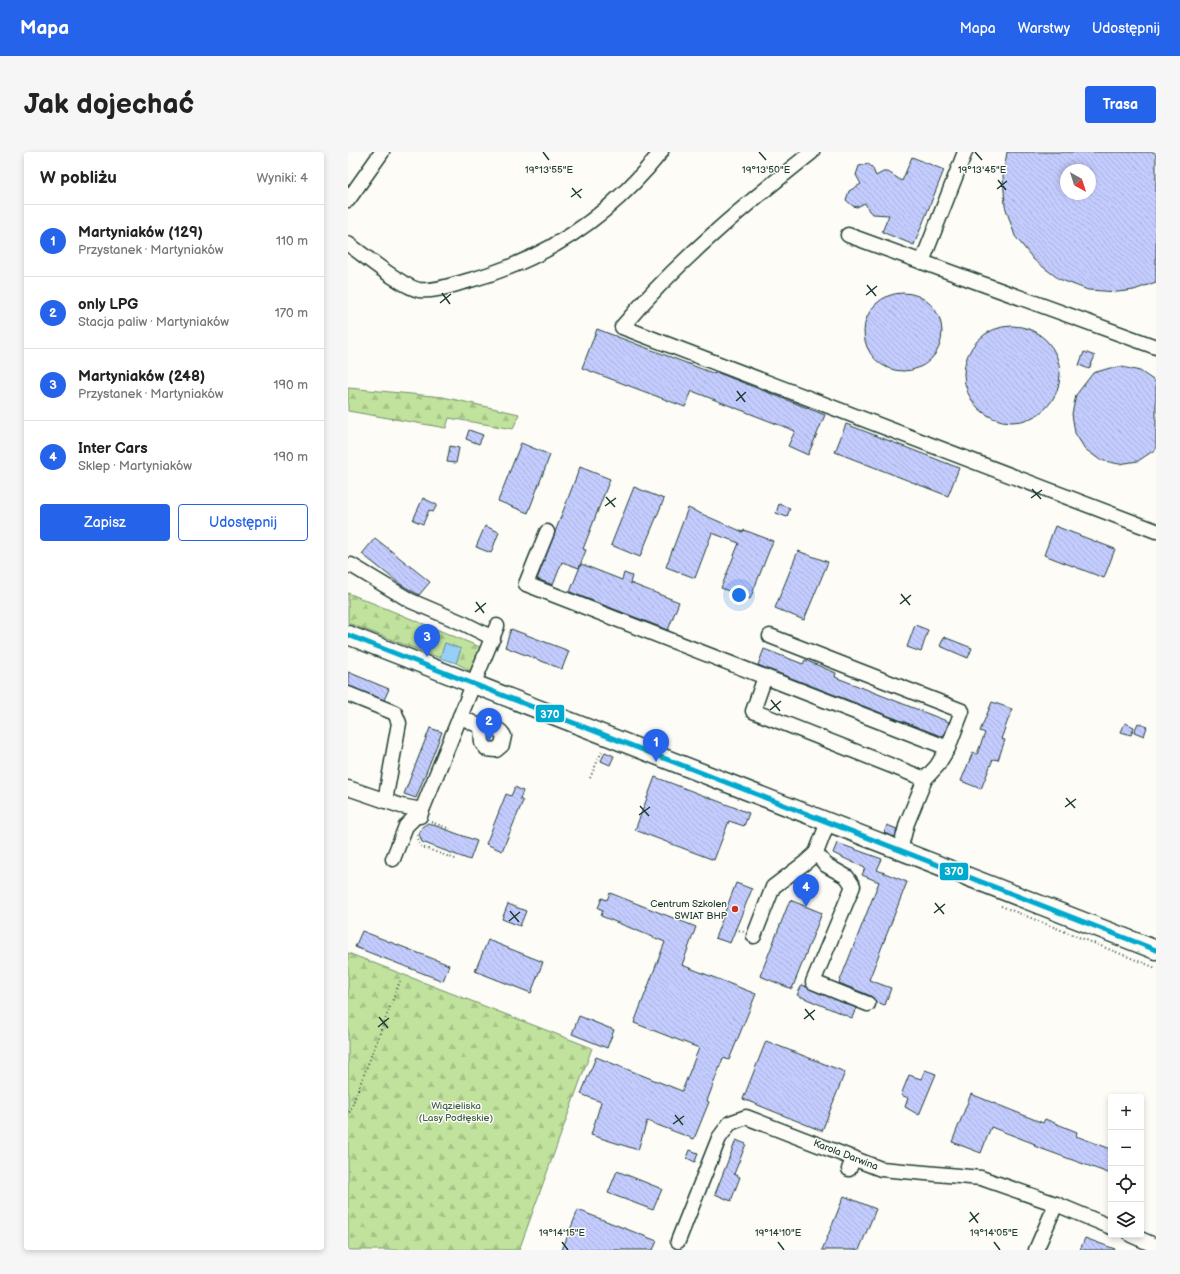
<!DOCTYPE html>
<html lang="pl">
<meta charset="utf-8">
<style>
body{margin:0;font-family:"Balsamiq Sans",sans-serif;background:#f6f6f6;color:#222}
.controls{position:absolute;right:12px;bottom:12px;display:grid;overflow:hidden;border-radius:4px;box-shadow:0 2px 6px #0003}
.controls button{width:36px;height:36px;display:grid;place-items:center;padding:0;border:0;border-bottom:1px solid #e0e0e0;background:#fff;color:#222;font:20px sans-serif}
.compass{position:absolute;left:712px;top:12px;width:36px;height:36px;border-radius:50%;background:#fff;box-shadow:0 2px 6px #0003;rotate:141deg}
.you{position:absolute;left:391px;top:443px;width:14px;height:14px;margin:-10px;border:3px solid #fff;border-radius:50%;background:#1a73e8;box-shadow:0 0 0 6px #1a73e833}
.badge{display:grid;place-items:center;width:26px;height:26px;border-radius:50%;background:#2563eb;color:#fff;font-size:13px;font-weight:700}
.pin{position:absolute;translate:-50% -33px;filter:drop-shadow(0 1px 2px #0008)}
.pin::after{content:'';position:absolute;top:21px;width:14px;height:12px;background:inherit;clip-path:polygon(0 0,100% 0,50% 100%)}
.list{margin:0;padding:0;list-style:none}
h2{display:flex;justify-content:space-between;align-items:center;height:52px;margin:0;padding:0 16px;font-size:17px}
h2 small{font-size:13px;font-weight:400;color:#767676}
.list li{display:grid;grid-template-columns:26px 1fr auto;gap:12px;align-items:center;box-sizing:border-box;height:72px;padding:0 16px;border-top:1px solid #e0e0e0}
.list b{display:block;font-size:15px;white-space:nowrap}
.list p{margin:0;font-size:13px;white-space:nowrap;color:#767676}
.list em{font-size:13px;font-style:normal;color:#767676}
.actions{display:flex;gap:8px;padding:12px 16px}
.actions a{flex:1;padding:9px 0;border:1px solid #2563eb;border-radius:4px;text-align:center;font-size:14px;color:#2563eb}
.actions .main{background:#2563eb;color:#fff}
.icon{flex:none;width:22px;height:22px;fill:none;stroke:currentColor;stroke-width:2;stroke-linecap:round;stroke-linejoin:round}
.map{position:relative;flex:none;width:808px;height:1098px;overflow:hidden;border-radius:4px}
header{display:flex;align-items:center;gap:24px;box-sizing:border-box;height:56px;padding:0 20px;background:#2563eb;color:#fff}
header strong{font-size:19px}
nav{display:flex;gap:22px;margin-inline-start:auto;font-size:14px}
.intro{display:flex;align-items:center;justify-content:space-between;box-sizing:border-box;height:96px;padding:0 24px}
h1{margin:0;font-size:28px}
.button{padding:10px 18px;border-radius:4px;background:#2563eb;color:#fff;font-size:14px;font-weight:700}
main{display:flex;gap:24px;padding:0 24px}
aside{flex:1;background:#fff;border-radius:4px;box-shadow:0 2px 6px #0003}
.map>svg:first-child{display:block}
</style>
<header>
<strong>Mapa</strong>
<nav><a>Mapa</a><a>Warstwy</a><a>Udostępnij</a></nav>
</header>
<div class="intro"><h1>Jak dojechać</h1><a class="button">Trasa</a></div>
<main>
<aside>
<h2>W pobliżu<small>Wyniki: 4</small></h2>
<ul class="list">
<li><span class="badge">1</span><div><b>Martyniaków (129)</b><p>Przystanek · Martyniaków</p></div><em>110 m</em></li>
<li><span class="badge">2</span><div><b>only LPG</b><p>Stacja paliw · Martyniaków</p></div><em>170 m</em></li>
<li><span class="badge">3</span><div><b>Martyniaków (248)</b><p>Przystanek · Martyniaków</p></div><em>190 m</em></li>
<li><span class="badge">4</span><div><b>Inter Cars</b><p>Sklep · Martyniaków</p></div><em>190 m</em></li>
</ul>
<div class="actions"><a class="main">Zapisz</a><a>Udostępnij</a></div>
</aside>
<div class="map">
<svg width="808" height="1098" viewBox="0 0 808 1098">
<defs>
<pattern id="forest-firs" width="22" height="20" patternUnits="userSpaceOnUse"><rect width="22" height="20" fill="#c0e29c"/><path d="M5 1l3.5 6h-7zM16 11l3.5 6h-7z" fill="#a5c387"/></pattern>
<pattern id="building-back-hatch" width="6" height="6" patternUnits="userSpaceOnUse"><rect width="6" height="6" fill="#c4ccfe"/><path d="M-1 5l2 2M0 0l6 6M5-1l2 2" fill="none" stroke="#a8b0da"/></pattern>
</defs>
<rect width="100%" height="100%" fill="#fdfcf7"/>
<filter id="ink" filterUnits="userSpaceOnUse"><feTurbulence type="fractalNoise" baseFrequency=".025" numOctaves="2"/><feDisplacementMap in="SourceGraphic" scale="8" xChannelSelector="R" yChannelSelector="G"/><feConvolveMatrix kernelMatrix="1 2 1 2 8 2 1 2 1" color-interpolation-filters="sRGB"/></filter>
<g filter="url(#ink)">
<g fill="url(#forest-firs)" stroke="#709068">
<path d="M 0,236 L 95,245 L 171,262 L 165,277 L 101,266 L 98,276 L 0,259 Z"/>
<path d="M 0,441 L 132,495 L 123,519 L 108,511 L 113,497 L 97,491 L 92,506 L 0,471 Z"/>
<path d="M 0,801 L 244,896 L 171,1098 L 0,1098 Z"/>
</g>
<path fill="#98cff7" stroke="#6895a9" d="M 97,491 L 113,497 L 108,511 L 92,506 Z"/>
<g fill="url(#building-back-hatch)" stroke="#1f3d34" fill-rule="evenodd">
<path d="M 659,0 L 808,0 L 808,130 L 786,138 L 770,140 L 740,138 L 711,127 L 686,108 L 667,84 L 657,54 L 655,24 ZM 718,18 L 742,18 L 742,42 L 718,42 Z"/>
<path d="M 564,5 L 596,18 L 566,93 L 534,80 L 541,63 L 525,62 L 521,59 L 517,51 L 509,55 L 505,54 L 498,48 L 501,39 L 513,32 L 508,23 L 511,14 L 520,12 L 524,15 L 528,24 L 535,20 L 540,20 L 554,29 Z"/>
<circle cx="555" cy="180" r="39"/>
<circle cx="664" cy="222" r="48"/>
<path d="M 249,177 L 367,222 L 368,220 L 477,263 L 460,303 L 440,294 L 447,279 L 344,239 L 337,255 L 234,216 Z"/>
<path d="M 736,200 L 747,204 L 741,217 L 731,213 Z"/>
<path d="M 774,215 L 792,219 L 808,230 L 808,297 L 790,309 L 771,312 L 752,308 L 737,297 L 727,281 L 724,262 L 728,243 L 745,221 L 762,216 Z"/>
<path d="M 498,272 L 611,316 L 600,344 L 487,300 Z"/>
<path d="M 121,278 L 135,283 L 131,292 L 118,287 Z"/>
<path d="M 173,291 L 202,303 L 180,361 L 150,349 Z"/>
<path d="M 102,294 L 111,296 L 108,311 L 99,310 Z"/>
<path d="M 232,315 L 262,327 L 235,397 L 238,398 L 231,416 L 214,410 L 205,433 L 189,427 Z"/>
<path d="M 286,335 L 316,347 L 292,405 L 263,393 Z"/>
<path d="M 75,346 L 89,353 L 85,360 L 81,358 L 75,372 L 65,368 Z"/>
<path d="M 431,352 L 442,356 L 439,365 L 428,361 Z"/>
<path d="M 340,356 L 395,380 L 396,378 L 425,389 L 402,447 L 373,436 L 391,391 L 364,381 L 347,426 L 318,415 Z"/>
<path d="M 137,374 L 151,380 L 143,401 L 128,395 Z"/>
<path d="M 707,374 L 767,397 L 756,426 L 696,403 Z"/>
<path d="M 27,386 L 82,430 L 71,443 L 52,432 L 14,402 Z"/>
<path d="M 450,399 L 480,410 L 456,468 L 427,456 Z"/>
<path d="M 233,412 L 274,428 L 276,421 L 284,424 L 282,431 L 331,450 L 320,478 L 222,440 Z"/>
<path d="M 567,473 L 580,478 L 573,500 L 559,495 Z"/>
<path d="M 163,477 L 221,499 L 214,517 L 157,495 Z"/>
<path d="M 596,485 L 624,496 L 620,506 L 592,494 Z"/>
<path d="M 416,497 L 455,512 L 457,508 L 488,521 L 487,525 L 601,570 L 595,585 L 410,513 Z"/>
<path d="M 0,520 L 41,537 L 36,548 L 0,534 Z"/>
<path d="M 644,550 L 664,557 L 653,587 L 657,588 L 650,608 L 645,607 L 633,637 L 613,629 L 625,600 L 629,602 L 637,581 L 632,579 Z"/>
<path d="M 777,571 L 786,575 L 783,583 L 773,580 Z"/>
<path d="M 790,571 L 799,575 L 796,584 L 786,580 Z"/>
<path d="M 82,576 L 94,580 L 68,646 L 56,642 Z"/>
<path d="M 257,600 L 266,604 L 262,613 L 253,609 Z"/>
<path d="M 307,625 L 401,661 L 396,674 L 381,669 L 366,708 L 287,678 Z"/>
<path d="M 167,635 L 175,639 L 172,647 L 175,649 L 154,699 L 138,692 L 158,642 L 163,644 Z"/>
<path d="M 80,671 L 129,689 L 122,708 L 74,690 L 71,682 L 74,675 Z"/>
<path d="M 539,673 L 549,677 L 547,685 L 536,681 Z"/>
<path d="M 489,691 L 534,707 L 529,718 L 559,730 L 521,828 L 543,836 L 537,853 L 528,850 L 523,844 L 491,831 L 531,730 L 514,723 L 517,716 L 485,701 Z"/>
<path d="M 388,731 L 404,737 L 382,791 L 367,786 Z"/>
<path d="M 262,741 L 348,775 L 334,813 L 408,842 L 381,908 L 375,906 L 359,949 L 361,950 L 346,987 L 299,969 L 290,998 L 243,983 L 253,950 L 233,942 L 248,905 L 334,939 L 351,896 L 286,871 L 317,790 L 253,764 L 255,758 L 250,756 L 254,746 L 259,748 Z"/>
<path d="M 442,748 L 474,761 L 444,837 L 412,824 Z"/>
<path d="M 160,752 L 178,759 L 172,774 L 154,767 Z"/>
<path d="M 14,779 L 101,813 L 95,829 L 7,795 Z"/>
<path d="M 140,788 L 195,810 L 183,841 L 127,819 Z"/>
<path d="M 454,833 L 508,856 L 504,866 L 449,843 Z"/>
<path d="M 231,864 L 266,878 L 259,896 L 224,882 Z"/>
<path d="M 418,889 L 497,920 L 474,979 L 395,947 Z"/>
<path d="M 577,918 L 588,922 L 571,963 L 557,955 L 560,946 L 553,943 L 561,923 L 573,927 Z"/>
<path d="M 623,942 L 695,971 L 697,967 L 729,980 L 728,984 L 763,997 L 763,1022 L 686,994 L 687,992 L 643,975 L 633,1001 L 604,990 Z"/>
<path d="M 388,988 L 398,992 L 386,1022 L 392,1025 L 383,1049 L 367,1042 Z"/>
<path d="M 342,998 L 350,1001 L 347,1010 L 339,1006 Z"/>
<path d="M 269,1019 L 314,1037 L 305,1058 L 260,1041 Z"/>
<path d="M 496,1044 L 528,1057 L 511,1098 L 474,1098 Z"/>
<path d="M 230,1058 L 309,1089 L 305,1098 L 214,1098 Z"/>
<path d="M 737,1086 L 767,1097 L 766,1098 L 732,1098 Z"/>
</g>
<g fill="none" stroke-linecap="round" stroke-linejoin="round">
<defs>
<g id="minor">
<path d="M 464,0 C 397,53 329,109 274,175 L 808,379"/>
<path d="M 0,48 L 34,0"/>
<path d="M 500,83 L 808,195"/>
<path d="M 0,92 C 16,103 54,135 71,138 C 86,140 104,133 119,129 C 198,108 262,64 313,0"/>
<path d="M 574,110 L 617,0"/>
<path d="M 199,380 L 178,432 L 600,596"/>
<path d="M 0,414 L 3,413 L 63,449 L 117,472 L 145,486"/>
<path d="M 422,484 L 614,559 L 600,596 L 589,614 L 577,627 L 559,671 L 552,698"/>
<path d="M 417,525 L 405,559 L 577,627"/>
<path d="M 0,542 L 47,561 L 51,571 L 37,649"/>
<path d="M 112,564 C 119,567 126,573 133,574 C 144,577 150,574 156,584 L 154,593 L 148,598 L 139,597 L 134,591 L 133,574"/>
<path d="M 0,636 L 53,654 L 74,658 L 72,664"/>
<path d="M 480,670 L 468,701 L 478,713 L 499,725 L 505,734 L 465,830 L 520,852"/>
<path d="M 45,707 L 58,674 L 74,658 L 149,474"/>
<path d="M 406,784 L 425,735 L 458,710 L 468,701"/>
<path d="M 501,1017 L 506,1006"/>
<path d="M 783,1083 L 808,1094"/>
<path d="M 330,1089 L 371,986 L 382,971 L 398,965 L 533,1017 L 633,1026 L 708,1052 L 763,1075"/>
<path d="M 688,1098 L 708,1052"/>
</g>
<path id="major" d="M 0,483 L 808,798"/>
</defs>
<use href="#minor" stroke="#1f3d34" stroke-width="17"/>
<use href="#major" stroke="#1f3d34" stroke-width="21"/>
<g stroke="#1f3d34" stroke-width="2" stroke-dasharray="1 3" stroke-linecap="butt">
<path d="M 242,626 L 255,597"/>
<path d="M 83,670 L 102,677"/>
<path d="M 69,683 L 70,691 L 74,695 L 110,708"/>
<path d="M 653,754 L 808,816"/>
<path d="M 387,777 L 396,780"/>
<path d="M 0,964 L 52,829"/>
</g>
<use href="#minor" stroke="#fdfcf7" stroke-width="14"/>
<use href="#major" stroke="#fdfcf7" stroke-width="18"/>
<defs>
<path id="bus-1" d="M 0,483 L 808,798"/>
</defs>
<use href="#bus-1" stroke="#fdfcf7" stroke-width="8"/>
<use href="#bus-1" stroke="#00a9ce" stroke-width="5"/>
</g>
</g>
<path fill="none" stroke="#1f3d34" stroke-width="1.5" d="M 195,0 L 201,8M 411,0 L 418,8M 627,0 L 634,8M 650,28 L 658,38M 224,36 L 233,46M 649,37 L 659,29M 223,45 L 234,37M 519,133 L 528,144M 94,141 L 102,152M 518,143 L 529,134M 92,151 L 103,142M 389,239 L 397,250M 388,249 L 398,240M 684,337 L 693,347M 258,345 L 267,355M 683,346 L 694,338M 257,354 L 268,346M 553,442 L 562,453M 128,450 L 136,461M 552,452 L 563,443M 127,460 L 138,451M 423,548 L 432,559M 422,558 L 433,549M 718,646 L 727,656M 292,654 L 301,664M 717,655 L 728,647M 291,663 L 302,655M 587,751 L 596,762M 162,759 L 171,770M 586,761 L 597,752M 161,769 L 172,760M 457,857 L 466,868M 31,865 L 40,876M 456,867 L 467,858M 30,875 L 41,866M 327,963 L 335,973M 325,972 L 336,964M 622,1060 L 630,1071M 621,1070 L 631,1061M 214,1090 L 220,1098M 430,1090 L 436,1098M 646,1090 L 652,1098"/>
<circle fill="#c8321e" stroke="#fdfcf7" stroke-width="1.5" cx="387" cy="757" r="4"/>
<g text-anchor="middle" stroke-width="3" stroke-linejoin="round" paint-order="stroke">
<g font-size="10" fill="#1f3d34" stroke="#fdfcf7" text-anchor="end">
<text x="379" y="755">Centrum Szkolen<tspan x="379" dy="12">SWIAT BHP</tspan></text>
</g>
<g font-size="10" fill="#3f5e49" stroke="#fdfcf7">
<text x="108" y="957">Wiązieliska<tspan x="108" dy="12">(Lasy Podłęskie)</tspan></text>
</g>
<g font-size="10" fill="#1f3d34" stroke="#fdfcf7">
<text transform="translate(498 1002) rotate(21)" y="4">Karola Darwina</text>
</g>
</g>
<g font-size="10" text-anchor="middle" fill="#1f3d34" stroke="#fdfcf7" stroke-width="3" stroke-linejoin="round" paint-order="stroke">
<text x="201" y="21">19°13'55"E</text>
<text x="418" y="21">19°13'50"E</text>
<text x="634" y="21">19°13'45"E</text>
<text x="214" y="1084">19°14'15"E</text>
<text x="430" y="1084">19°14'10"E</text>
<text x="646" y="1084">19°14'05"E</text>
</g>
<g stroke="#fdfcf7" stroke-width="1.5">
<rect x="187" y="552" width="30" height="19" rx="4" fill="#00a9ce"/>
<rect x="591" y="710" width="30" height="19" rx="4" fill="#00a9ce"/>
</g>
<g font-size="11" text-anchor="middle" font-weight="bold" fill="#fff">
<text x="202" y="566">370</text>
<text x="606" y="723">370</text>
</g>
</svg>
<div class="controls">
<button>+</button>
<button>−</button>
<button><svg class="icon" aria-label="locate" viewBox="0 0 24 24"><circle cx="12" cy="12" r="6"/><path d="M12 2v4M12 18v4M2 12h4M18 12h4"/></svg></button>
<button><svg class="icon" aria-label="layers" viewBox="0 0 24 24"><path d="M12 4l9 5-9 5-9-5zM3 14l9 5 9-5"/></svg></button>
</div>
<svg class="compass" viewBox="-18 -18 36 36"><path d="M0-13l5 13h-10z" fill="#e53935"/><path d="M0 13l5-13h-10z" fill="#767676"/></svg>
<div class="you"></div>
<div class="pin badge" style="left:308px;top:610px">1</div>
<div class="pin badge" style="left:141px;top:589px">2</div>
<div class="pin badge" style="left:79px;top:505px">3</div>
<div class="pin badge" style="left:458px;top:755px">4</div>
</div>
</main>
